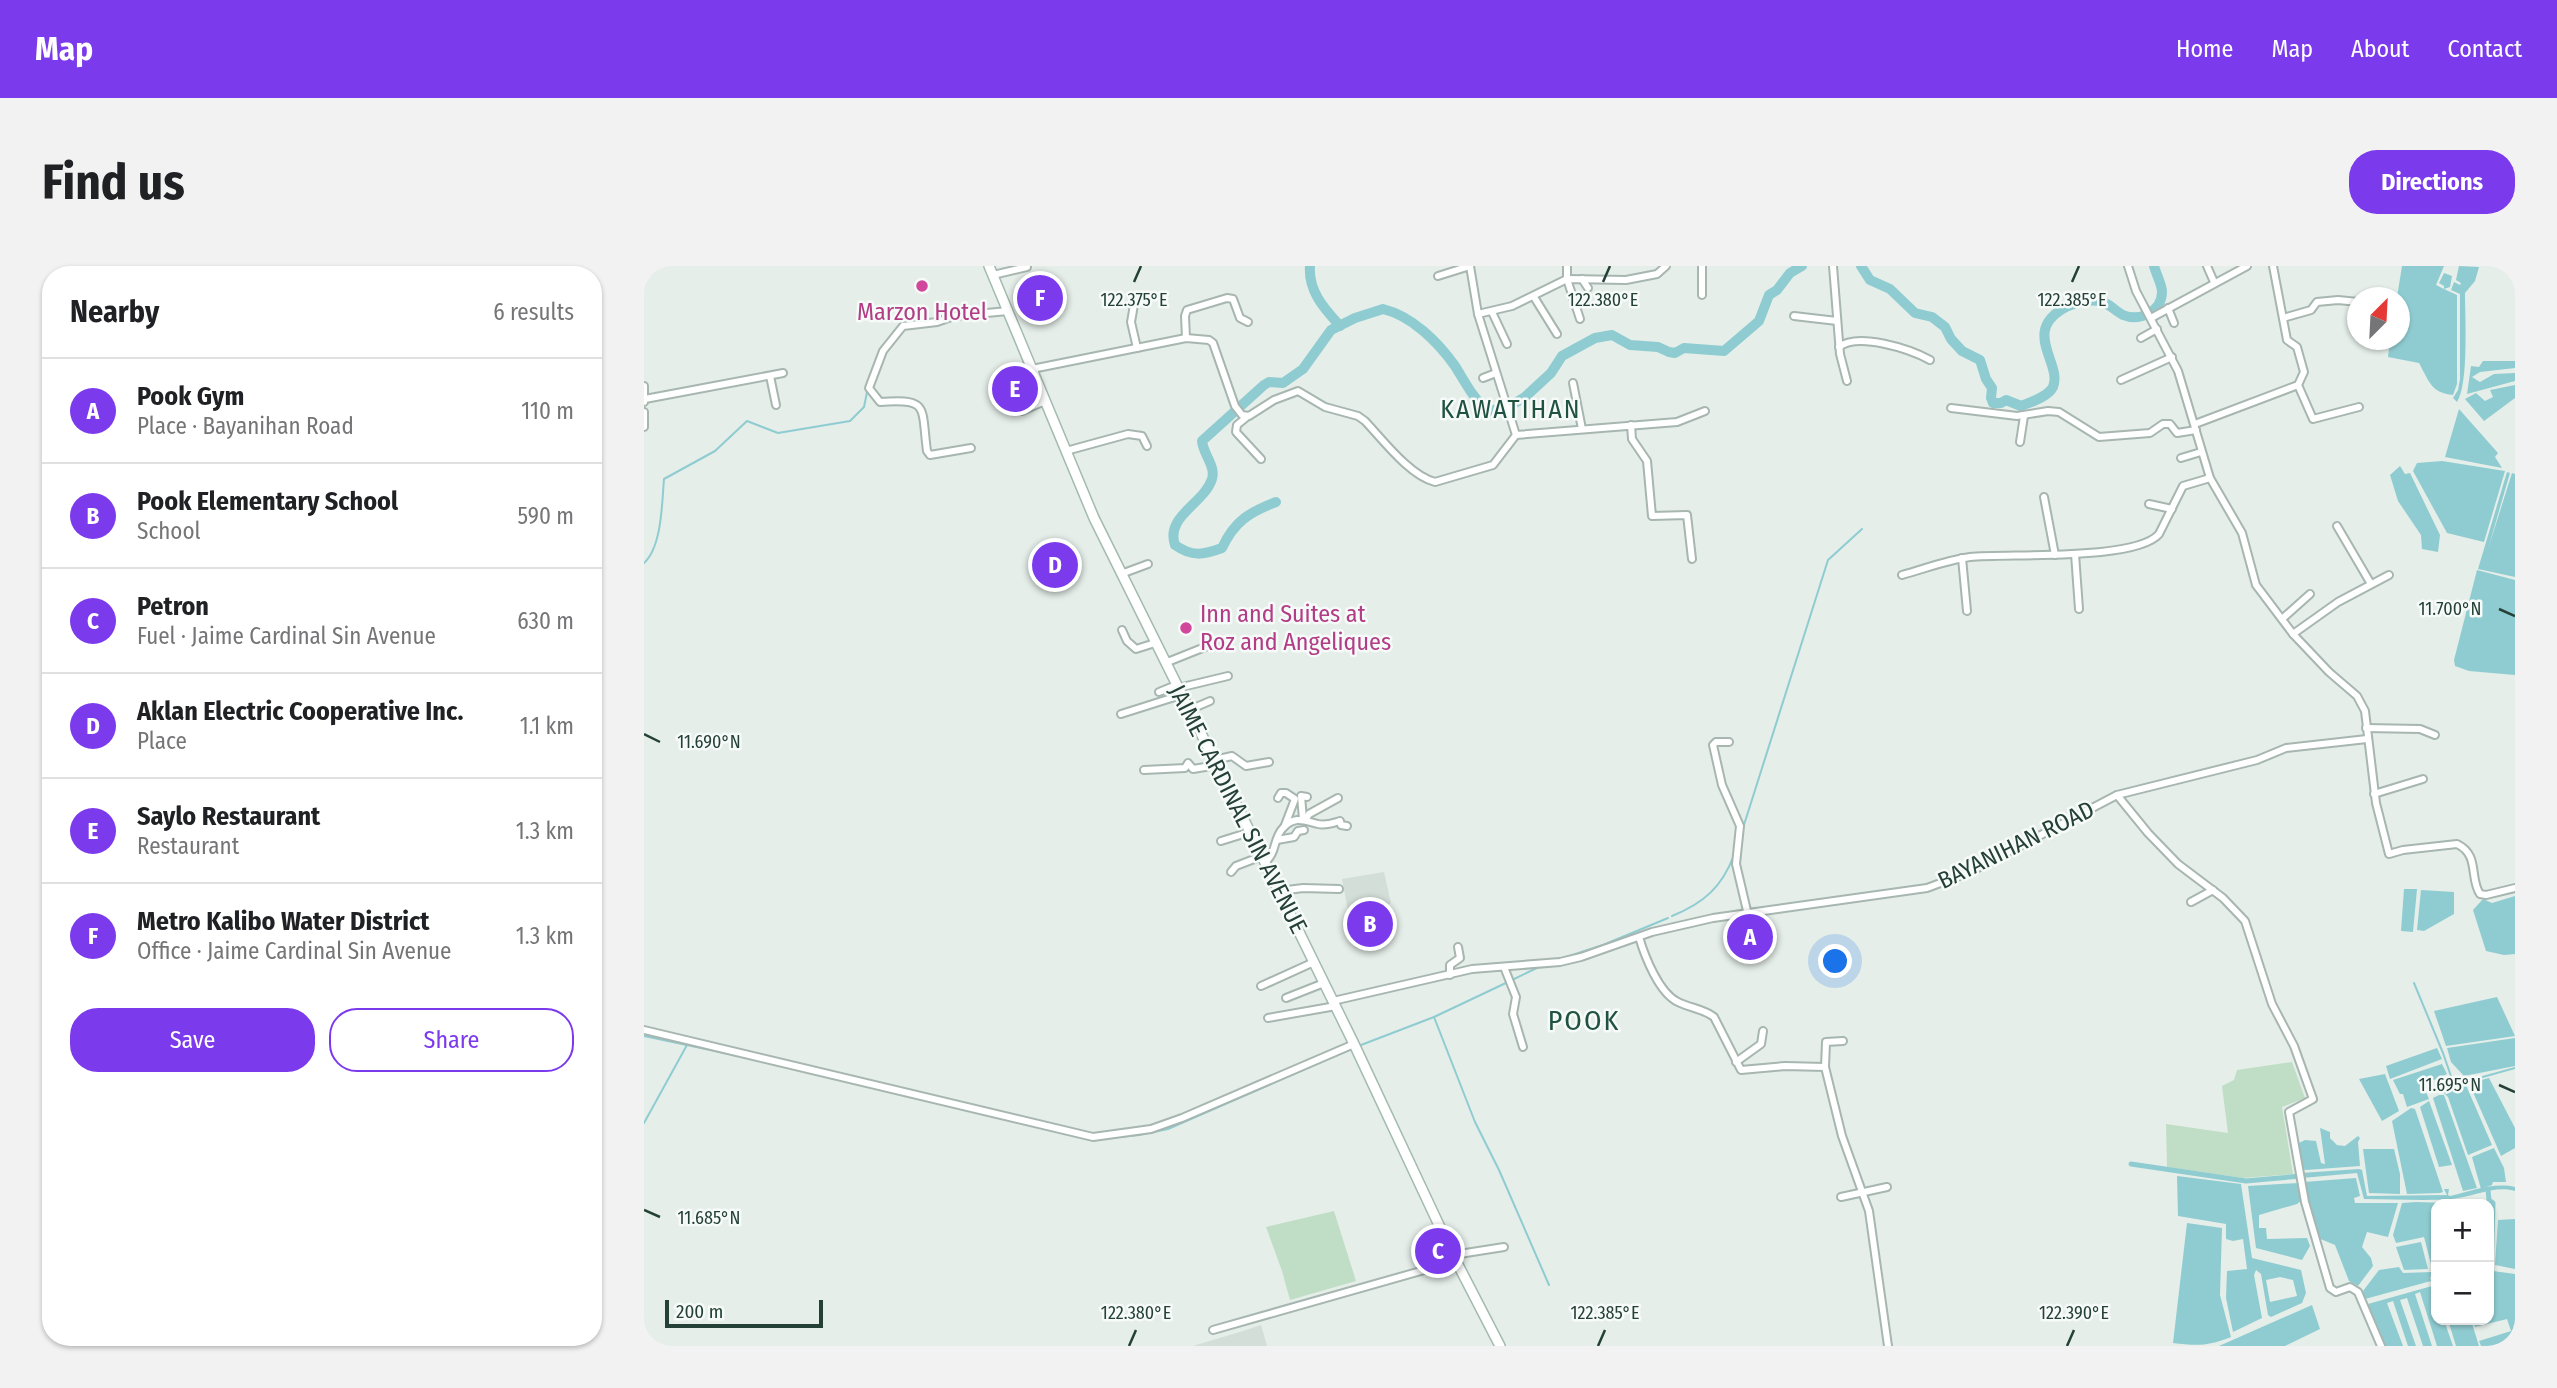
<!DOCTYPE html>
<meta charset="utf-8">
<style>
body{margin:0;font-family:"Fira Sans Condensed",sans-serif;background:#f2f2f2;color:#202124}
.controls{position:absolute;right:21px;bottom:21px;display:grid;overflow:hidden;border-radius:14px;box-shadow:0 2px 5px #0004}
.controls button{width:63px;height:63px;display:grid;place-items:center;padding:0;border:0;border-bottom:2px solid #e0e0e0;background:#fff;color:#202124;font:35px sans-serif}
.compass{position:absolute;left:1703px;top:21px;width:63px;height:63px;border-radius:50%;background:#fff;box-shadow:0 2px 5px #0004;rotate:24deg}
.scale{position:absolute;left:21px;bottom:18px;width:158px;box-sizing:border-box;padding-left:7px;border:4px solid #244037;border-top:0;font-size:19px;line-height:24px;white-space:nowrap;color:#244037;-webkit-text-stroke:5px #f6faf8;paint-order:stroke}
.you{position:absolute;left:1192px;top:696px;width:24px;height:24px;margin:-18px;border:5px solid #fff;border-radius:50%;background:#1a73e8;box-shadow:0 0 0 10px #1a73e833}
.badge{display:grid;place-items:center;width:46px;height:46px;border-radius:50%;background:#7c3aed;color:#fff;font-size:23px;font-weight:700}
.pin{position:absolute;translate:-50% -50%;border:4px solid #fff;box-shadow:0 2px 7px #0006}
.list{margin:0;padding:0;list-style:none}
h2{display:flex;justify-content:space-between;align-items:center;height:91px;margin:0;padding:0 28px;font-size:30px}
h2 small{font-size:23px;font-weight:400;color:#757577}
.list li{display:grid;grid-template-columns:46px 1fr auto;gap:21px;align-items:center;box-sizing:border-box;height:105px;padding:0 28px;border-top:2px solid #e0e0e0}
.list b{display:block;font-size:26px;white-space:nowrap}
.list p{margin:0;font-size:23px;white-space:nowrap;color:#757577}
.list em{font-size:23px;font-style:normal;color:#757577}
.actions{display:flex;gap:14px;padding:21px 28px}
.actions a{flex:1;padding:16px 0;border:2px solid #7c3aed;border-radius:28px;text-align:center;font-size:24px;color:#7c3aed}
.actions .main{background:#7c3aed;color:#fff}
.map{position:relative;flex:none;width:1871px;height:1080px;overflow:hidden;border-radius:28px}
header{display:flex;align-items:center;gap:42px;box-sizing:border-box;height:98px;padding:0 35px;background:#7c3aed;color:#fff}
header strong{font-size:33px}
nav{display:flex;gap:38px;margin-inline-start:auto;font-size:24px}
.intro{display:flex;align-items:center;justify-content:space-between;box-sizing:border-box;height:168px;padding:0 42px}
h1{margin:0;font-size:49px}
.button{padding:18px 32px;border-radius:28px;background:#7c3aed;color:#fff;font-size:24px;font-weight:700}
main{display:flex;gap:42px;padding:0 42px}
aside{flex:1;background:#fff;border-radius:28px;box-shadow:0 2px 5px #0004}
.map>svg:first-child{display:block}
</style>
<header>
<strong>Map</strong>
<nav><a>Home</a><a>Map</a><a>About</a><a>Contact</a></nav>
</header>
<div class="intro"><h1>Find us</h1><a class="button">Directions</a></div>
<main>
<aside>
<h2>Nearby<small>6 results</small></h2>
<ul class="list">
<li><span class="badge">A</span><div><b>Pook Gym</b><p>Place · Bayanihan Road</p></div><em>110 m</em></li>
<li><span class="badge">B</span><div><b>Pook Elementary School</b><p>School</p></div><em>590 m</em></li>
<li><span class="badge">C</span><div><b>Petron</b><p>Fuel · Jaime Cardinal Sin Avenue</p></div><em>630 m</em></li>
<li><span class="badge">D</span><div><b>Aklan Electric Cooperative Inc.</b><p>Place</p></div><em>1.1 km</em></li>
<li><span class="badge">E</span><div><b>Saylo Restaurant</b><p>Restaurant</p></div><em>1.3 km</em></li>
<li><span class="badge">F</span><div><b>Metro Kalibo Water District</b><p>Office · Jaime Cardinal Sin Avenue</p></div><em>1.3 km</em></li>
</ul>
<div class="actions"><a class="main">Save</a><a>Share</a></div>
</aside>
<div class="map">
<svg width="1871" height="1080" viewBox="0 0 1871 1080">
<rect width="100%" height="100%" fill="#e5eee9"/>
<g fill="#d3ded8">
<path d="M 740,606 L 747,637 L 740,642 L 750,674 L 711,682 L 698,613 Z"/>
<path d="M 617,1059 L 623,1080 L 549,1080 L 599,1065 Z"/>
</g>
<g fill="#bfdec5">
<path d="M 1648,796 L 1661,832 L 1638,841 L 1649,908 L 1599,912 L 1523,901 L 1522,858 L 1584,867 L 1578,820 L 1590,814 L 1593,804 Z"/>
<path d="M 690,945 L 712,1015 L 646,1034 L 638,1005 L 622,961 Z"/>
</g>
<g fill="#8fccd1" fill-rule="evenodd">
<path d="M 1758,0 L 1800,0 L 1792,19 L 1800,23 L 1800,20 L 1795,17 L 1800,7 L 1808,10 L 1806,21 L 1800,23 L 1813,29 L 1813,118 L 1809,129 C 1787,127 1785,115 1775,97 L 1744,91 L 1746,74 L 1756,74 L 1756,32 L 1753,31 Z"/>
<path d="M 1815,0 L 1835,1 L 1831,15 L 1821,27 C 1821,50 1825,118 1813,136 L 1809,132 L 1814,124 L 1816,113 L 1816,28 L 1807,24 L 1810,16 L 1816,19 L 1817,17 L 1812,14 Z"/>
<path d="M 1839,95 L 1871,95 L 1871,102 L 1836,106 L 1828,111 L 1836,116 L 1850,108 L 1871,107 L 1871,115 L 1823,128 L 1827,100 L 1835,101 Z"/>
<path d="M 1871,119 L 1871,132 L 1840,155 L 1821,133 L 1832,127 L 1841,135 L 1849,131 L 1846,124 Z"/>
<path d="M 1815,143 L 1854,187 L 1851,191 L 1858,202 L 1801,191 Z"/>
<path d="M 1798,195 L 1861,205 L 1840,276 L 1803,267 L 1769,205 L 1773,197 Z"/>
<path d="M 1756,200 L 1761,208 L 1766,207 L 1796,269 L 1794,286 L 1778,283 L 1777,269 L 1754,235 L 1746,209 Z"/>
<path d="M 1863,206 L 1866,207 L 1844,283 L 1868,207 L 1871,208 L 1871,311 L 1834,303 Z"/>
<path d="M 1833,304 L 1871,314 L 1871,409 L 1825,405 L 1811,400 L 1810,394 Z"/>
<path d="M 1760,623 L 1773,623 L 1769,666 L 1757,665 Z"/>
<path d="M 1777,624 L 1810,626 L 1810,648 L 1780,665 L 1773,664 Z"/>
<path d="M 1871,630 L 1871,688 L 1860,689 L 1842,685 L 1829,644 L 1839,633 L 1848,637 Z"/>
<path d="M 1853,731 L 1871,770 L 1802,780 L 1790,745 Z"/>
<path d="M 1871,772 L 1871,800 L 1820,810 L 1807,796 L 1803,782 Z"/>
<path d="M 1793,782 L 1798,793 L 1746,813 L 1742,800 Z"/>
<path d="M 1798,798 L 1803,808 L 1779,819 L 1785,833 L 1763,841 L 1759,828 L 1756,828 L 1749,814 Z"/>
<path d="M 1741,808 L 1755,845 L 1738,855 L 1715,813 Z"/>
<path d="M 1845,812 L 1871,862 L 1871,882 L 1857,890 L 1825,817 Z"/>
<path d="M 1821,817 L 1848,879 L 1824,889 L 1804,831 L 1799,826 L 1800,823 L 1806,822 L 1810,823 Z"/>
<path d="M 1795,829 L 1800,829 L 1833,922 L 1819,925 L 1789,832 Z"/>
<path d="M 1785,835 L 1808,899 L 1795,901 L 1776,841 Z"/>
<path d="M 1767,842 L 1771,843 L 1799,926 L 1796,927 L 1763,928 L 1748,855 Z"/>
<path d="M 1676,862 L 1686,866 L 1686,872 L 1693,879 L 1701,880 L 1714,870 L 1716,872 L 1714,876 L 1716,900 L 1662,904 L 1658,903 L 1655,877 L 1661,874 L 1672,875 L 1677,897 L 1681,898 Z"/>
<path d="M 1850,882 L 1860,902 L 1862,916 L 1849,916 L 1848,919 L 1837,923 L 1828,891 Z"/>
<path d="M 1719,883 L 1750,883 L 1756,908 L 1756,928 L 1725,927 Z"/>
<path d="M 1715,903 L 1718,904 L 1723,930 L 1803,929 L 1800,923 L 1805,923 L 1804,929 L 1806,930 C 1827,925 1850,916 1871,921 L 1871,925 C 1851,919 1829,931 1808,933 C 1779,935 1749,933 1720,933 L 1713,907 L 1658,912 L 1657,907 Z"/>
<path d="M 1533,910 L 1597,918 L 1608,992 L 1657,1004 L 1662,1027 L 1658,1037 L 1627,1051 L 1624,1049 L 1617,1008 L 1612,1004 L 1610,1009 L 1618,1052 L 1589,1066 L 1582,1032 L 1583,1005 L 1603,1003 L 1599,973 L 1589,975 L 1582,973 L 1582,958 L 1534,950 ZM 1636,1011 L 1649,1014 L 1653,1030 L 1626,1036 L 1622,1014 Z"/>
<path d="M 1712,912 L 1716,930 L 1710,932 L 1711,937 L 1754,937 L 1744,971 L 1723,966 L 1718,981 L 1727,992 L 1729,1000 L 1714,1020 L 1705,1015 L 1691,979 L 1674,972 L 1660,916 Z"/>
<path d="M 1654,917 L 1658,934 L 1653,938 L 1615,949 L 1615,962 L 1622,962 L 1623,973 L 1663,972 L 1666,980 L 1658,994 L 1612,982 L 1604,920 Z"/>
<path d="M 1772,936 L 1804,937 L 1792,938 L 1792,1017 L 1780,971 L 1752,977 L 1749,969 L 1758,937 Z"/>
<path d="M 1871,953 L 1871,1003 L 1851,999 L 1854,954 Z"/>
<path d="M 1543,957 L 1578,962 L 1576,1029 L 1587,1071 C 1565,1080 1553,1080 1529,1077 Z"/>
<path d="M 1777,976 L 1784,1003 L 1760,1004 L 1752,981 Z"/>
<path d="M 1755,1001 L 1759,1007 L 1787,1006 L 1789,1011 L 1786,1011 L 1787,1015 L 1721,1033 L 1719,1025 L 1735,1004 Z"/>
<path d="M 1849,1005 L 1871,1008 L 1871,1080 L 1837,1080 L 1835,1075 L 1867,1065 L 1863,1053 L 1831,1061 L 1829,1054 L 1845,1054 L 1845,1012 Z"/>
<path d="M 1788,1020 L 1792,1033 L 1792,1054 L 1800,1054 L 1809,1080 L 1793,1080 L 1776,1026 L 1771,1028 L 1788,1080 L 1779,1080 L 1763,1032 L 1756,1034 L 1772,1080 L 1764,1080 L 1749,1035 L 1743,1037 L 1759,1080 L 1742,1080 L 1724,1038 Z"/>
<path d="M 1668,1039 L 1676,1063 L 1641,1080 L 1575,1080 Z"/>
<path d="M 1804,1054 L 1827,1054 L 1835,1080 L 1812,1080 Z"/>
</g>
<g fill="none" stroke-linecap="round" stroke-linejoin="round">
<g stroke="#8fccd1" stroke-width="2">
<path d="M 243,76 L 251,64"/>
<path d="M 0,297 C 18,281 18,236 20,213 L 71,185 L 103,155 L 134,167 L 206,155 L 220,141 L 223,126"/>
<path d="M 1099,562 L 1184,294 L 1218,263"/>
<path d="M 1028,650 C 1060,637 1078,621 1090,589"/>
<path d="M 919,692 L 959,679 L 1024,652"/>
<path d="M 868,714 L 895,701"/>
<path d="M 1770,717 L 1799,787 L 1810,819 L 1871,802"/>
<path d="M 790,751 L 831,856 L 855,904 L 905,1019"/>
<path d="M 0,770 L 95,790"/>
<path d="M 717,779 L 790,751 L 864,716"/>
<path d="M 0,857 L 43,779"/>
<path d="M 455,873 L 495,869 L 524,863 L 705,784"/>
</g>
<g stroke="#8fccd1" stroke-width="5">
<path d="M 1487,898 L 1602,915 L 1657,910"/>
<path d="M 1844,924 L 1845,934 L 1849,937 L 1847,1004 L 1845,1007"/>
</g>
<g stroke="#8fccd1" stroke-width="10">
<path d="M 666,0 C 664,25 680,42 696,60"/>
<path d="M 1217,0 L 1226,14 L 1246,23 L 1271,47 L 1288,51 L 1301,61 L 1307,73 L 1318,85 L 1336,94 L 1342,113 L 1348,122 L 1347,132 L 1349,137 L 1357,137 L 1362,134 L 1377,140 C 1387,136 1404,131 1409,121 C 1419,97 1375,64 1424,40 C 1434,36 1445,33 1456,35 C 1465,37 1471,45 1479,49 C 1496,56 1518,45 1518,26 C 1518,18 1512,8 1510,0"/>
<path d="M 866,140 L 881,131 L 907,107 L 918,90 L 951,72 L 968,69 L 986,79 L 1014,81 L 1025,86 L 1031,87 L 1040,82 L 1080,85 L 1115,55 L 1125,29 L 1133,24 L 1146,7 L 1158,0"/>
<path d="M 632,236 C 605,246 590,256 578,282 C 559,289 548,291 531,279 C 521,250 560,238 568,213 C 572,200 559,188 558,175 L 620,119 L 625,116 L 639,117 L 659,103 L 687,64 L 711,52 L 739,43 C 768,50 794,76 811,100 C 821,116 829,132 843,145 L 862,142"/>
</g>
<defs>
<g id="minor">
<path d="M 826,0 L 834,48 L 872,169 L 1033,156 L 1061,145"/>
<path d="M 923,0 L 923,13 L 936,53"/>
<path d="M 1189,0 L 1196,88 L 1203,115"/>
<path d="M 1484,0 L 1492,25 L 1534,105 L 1566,212 L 1598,267 L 1612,319 L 1649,368 L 1685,406 L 1713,430 L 1721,445 L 1732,537 L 1745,588 L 1759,584 L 1813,578 C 1836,589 1825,612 1836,628 L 1842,629 L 1871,622"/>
<path d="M 1563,0 L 1570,16"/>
<path d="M 349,9 L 383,1"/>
<path d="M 794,10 L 826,0"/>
<path d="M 938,13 L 944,22"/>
<path d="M 1058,29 L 1058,0"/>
<path d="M 890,31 L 913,68"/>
<path d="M 491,33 L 487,56 L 493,82"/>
<path d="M 1524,42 L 1530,57"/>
<path d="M 848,46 L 863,78"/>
<path d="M 834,48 L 868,40 L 923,13 L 982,14 L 1013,8 L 1022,0"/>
<path d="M 1150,50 L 1193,55"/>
<path d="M 1507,52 L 1603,0"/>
<path d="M 1639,52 L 1667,44 L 1673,36 L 1694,34 L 1714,36"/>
<path d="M 542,72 L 541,50 L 543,44 L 583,32 L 589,33 L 596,52 L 604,56"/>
<path d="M 1497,72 L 1513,63"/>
<path d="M 1195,81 C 1214,66 1266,83 1286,94"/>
<path d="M 388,103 L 542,72 L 565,74 L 569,77 L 591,140 L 598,149 L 605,150 L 630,134 L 654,125 L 681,141 L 714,150 L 721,155 C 739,174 766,210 791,216 L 849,199 L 872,169"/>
<path d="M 126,110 L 132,139"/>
<path d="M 839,112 L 852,107"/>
<path d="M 1477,114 L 1528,91"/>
<path d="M 929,117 L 938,163"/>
<path d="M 1654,119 L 1669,153 L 1715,141"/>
<path d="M 0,120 L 0,136"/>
<path d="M 1,133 L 139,107"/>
<path d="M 1307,142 L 1373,150 L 1404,145 L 1415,146 L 1455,171 L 1506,167 L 1519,158 L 1526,158 L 1533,167 L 1552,164"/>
<path d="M 378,145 L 401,135"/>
<path d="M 0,146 L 0,161"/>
<path d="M 604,150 L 593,159 L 592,166 L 617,193"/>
<path d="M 1551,158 L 1654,119 L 1660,106 L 1653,81 L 1643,74 L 1629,0"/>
<path d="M 987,159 L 988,173 L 1003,195 L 1008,250 L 1043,249 L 1048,293"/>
<path d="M 1376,176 L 1380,150"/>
<path d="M 327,182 L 286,189 L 283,185 C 277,141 286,132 236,136 L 225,122 L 239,85 L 259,60 L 293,56 L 310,50 L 364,45"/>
<path d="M 422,185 L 484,168 L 498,170 L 503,180"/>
<path d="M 1537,192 L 1557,186"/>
<path d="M 1400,231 L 1411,289"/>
<path d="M 1505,238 L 1528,243"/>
<path d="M 1693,260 L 1727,318"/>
<path d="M 1431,288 L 1435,343"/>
<path d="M 1318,292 L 1323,345"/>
<path d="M 477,308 L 504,298"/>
<path d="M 1258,309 C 1280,303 1303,294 1326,291 C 1364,287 1492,295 1515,268 L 1539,220 L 1566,212"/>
<path d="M 1638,353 L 1666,328"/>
<path d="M 478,364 L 483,375 L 492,383 L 511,377"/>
<path d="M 1649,368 L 1694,336 L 1745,309"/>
<path d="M 521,397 L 571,377"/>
<path d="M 534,422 L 584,410"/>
<path d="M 515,426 L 532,419"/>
<path d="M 545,444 L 566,435"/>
<path d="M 477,448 L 537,429"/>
<path d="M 1722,462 L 1776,463 L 1791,469"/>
<path d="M 1085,476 L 1072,476 L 1069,479 L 1078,519 L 1096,560 L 1092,598 L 1104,649"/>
<path d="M 570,494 L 588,490 L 602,500 L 625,496"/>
<path d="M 500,504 L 541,502 L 544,497 L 549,503 L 573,499"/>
<path d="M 1730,528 L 1779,513"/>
<path d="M 1473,529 L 1504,567 L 1534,598 L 1579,632 L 1601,655 L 1628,738 L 1650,780 L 1669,833 L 1645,846 L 1661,936 L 1686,1022 L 1692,1026 L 1706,1021 L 1714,1026 L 1737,1080"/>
<path d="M 634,532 L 637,527 L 642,527 L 651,533 L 641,559"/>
<path d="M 659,553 L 657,530 L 663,531"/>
<path d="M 662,553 L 665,548 L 694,532"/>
<path d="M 633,574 L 650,571 L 654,565 L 660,564"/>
<path d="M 577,575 L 606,566"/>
<path d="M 621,596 C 633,587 629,572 639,562 C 651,549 661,555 674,558 C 682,560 689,557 696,555 L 697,559 L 703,560"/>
<path d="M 587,606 L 592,600 L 618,590"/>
<path d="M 636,625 L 659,622 L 695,623"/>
<path d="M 1547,636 L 1569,624"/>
<path d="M 995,671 C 1001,691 1015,727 1034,736 C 1046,742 1060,743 1070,751 L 1097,804 L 1141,800 L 1181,801 L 1198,870 L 1225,945 L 1244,1080"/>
<path d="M 860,701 L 872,731 L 869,748 L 879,781"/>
<path d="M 806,709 L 806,699 L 816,692 L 814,681"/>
<path d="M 617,720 L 670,696"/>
<path d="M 642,732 L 680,717"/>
<path d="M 689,735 L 828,703 L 916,696 L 937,691 L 1008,666 L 1069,652 L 1283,622 L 1326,606 L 1473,529 L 1613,494 L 1642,482 L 1723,473"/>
<path d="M 624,752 L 692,740"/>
<path d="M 0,764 L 449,871 L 507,863 L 538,852 L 710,778"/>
<path d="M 1092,796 L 1117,778 L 1119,765"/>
<path d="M 1181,801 L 1182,776 L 1199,775"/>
<path d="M 1197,931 L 1243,921"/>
<path d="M 809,989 L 860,981"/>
<path d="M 569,1064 L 812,995"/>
</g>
<path id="secondary" d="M 345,0 L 450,252 L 606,566 L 710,778 L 809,989 L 856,1080"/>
</defs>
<use href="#minor" stroke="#a7b6b0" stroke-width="10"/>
<use href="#secondary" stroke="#a3bab0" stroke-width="12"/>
<use href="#minor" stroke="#fff" stroke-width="6"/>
<use href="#secondary" stroke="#fff" stroke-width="9"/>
</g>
<path fill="none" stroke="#244037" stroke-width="2.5" d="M 490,16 L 497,0M 959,16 L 966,0M 1428,16 L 1435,0M 1855,343 L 1871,350M 0,468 L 16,476M 1855,819 L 1871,826M 0,944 L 16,951M 485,1080 L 492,1064M 954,1080 L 961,1064M 1423,1080 L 1430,1064"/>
<g fill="#d1479c" stroke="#f6faf8" stroke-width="2.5">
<circle cx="278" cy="20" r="7"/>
<circle cx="542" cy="362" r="7"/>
</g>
<g text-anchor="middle" stroke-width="5" stroke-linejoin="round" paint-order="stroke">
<g font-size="24" fill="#b23c85" stroke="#f6faf8">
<text x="278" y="54">Marzon Hotel</text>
<text x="556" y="356" text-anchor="start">Inn and Suites at<tspan x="556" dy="28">Roz and Angeliques</tspan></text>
</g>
<g font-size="24" fill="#244037" stroke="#f6faf8">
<text transform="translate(594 543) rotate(63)" y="8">JAIME CARDINAL SIN AVENUE</text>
<text transform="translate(1372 579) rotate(-26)" y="8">BAYANIHAN ROAD</text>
</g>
<g font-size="26" letter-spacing="2" fill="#205242" stroke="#f6faf8">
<text x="867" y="152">KAWATIHAN</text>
</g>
<g font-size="28" letter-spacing="2" fill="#205242" stroke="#f6faf8">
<text x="940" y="764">POOK</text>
</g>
</g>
<g font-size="18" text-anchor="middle" fill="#244037" stroke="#f6faf8" stroke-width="5" stroke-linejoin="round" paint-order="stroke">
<text x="490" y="40">122.375°E</text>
<text x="959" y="40">122.380°E</text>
<text x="1428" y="40">122.385°E</text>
<text x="1806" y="349">11.700°N</text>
<text x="65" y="482">11.690°N</text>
<text x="1806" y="825">11.695°N</text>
<text x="65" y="958">11.685°N</text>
<text x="492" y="1053">122.380°E</text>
<text x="961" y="1053">122.385°E</text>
<text x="1430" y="1053">122.390°E</text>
</g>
</svg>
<div class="controls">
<button>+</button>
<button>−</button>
</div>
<svg class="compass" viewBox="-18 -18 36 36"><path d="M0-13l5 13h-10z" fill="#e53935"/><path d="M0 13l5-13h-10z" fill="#757577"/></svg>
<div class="scale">200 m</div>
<div class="you"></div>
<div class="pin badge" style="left:1106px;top:671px">A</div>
<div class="pin badge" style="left:726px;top:658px">B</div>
<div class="pin badge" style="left:794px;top:985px">C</div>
<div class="pin badge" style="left:411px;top:299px">D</div>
<div class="pin badge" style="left:371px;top:123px">E</div>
<div class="pin badge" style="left:396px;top:32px">F</div>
</div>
</main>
